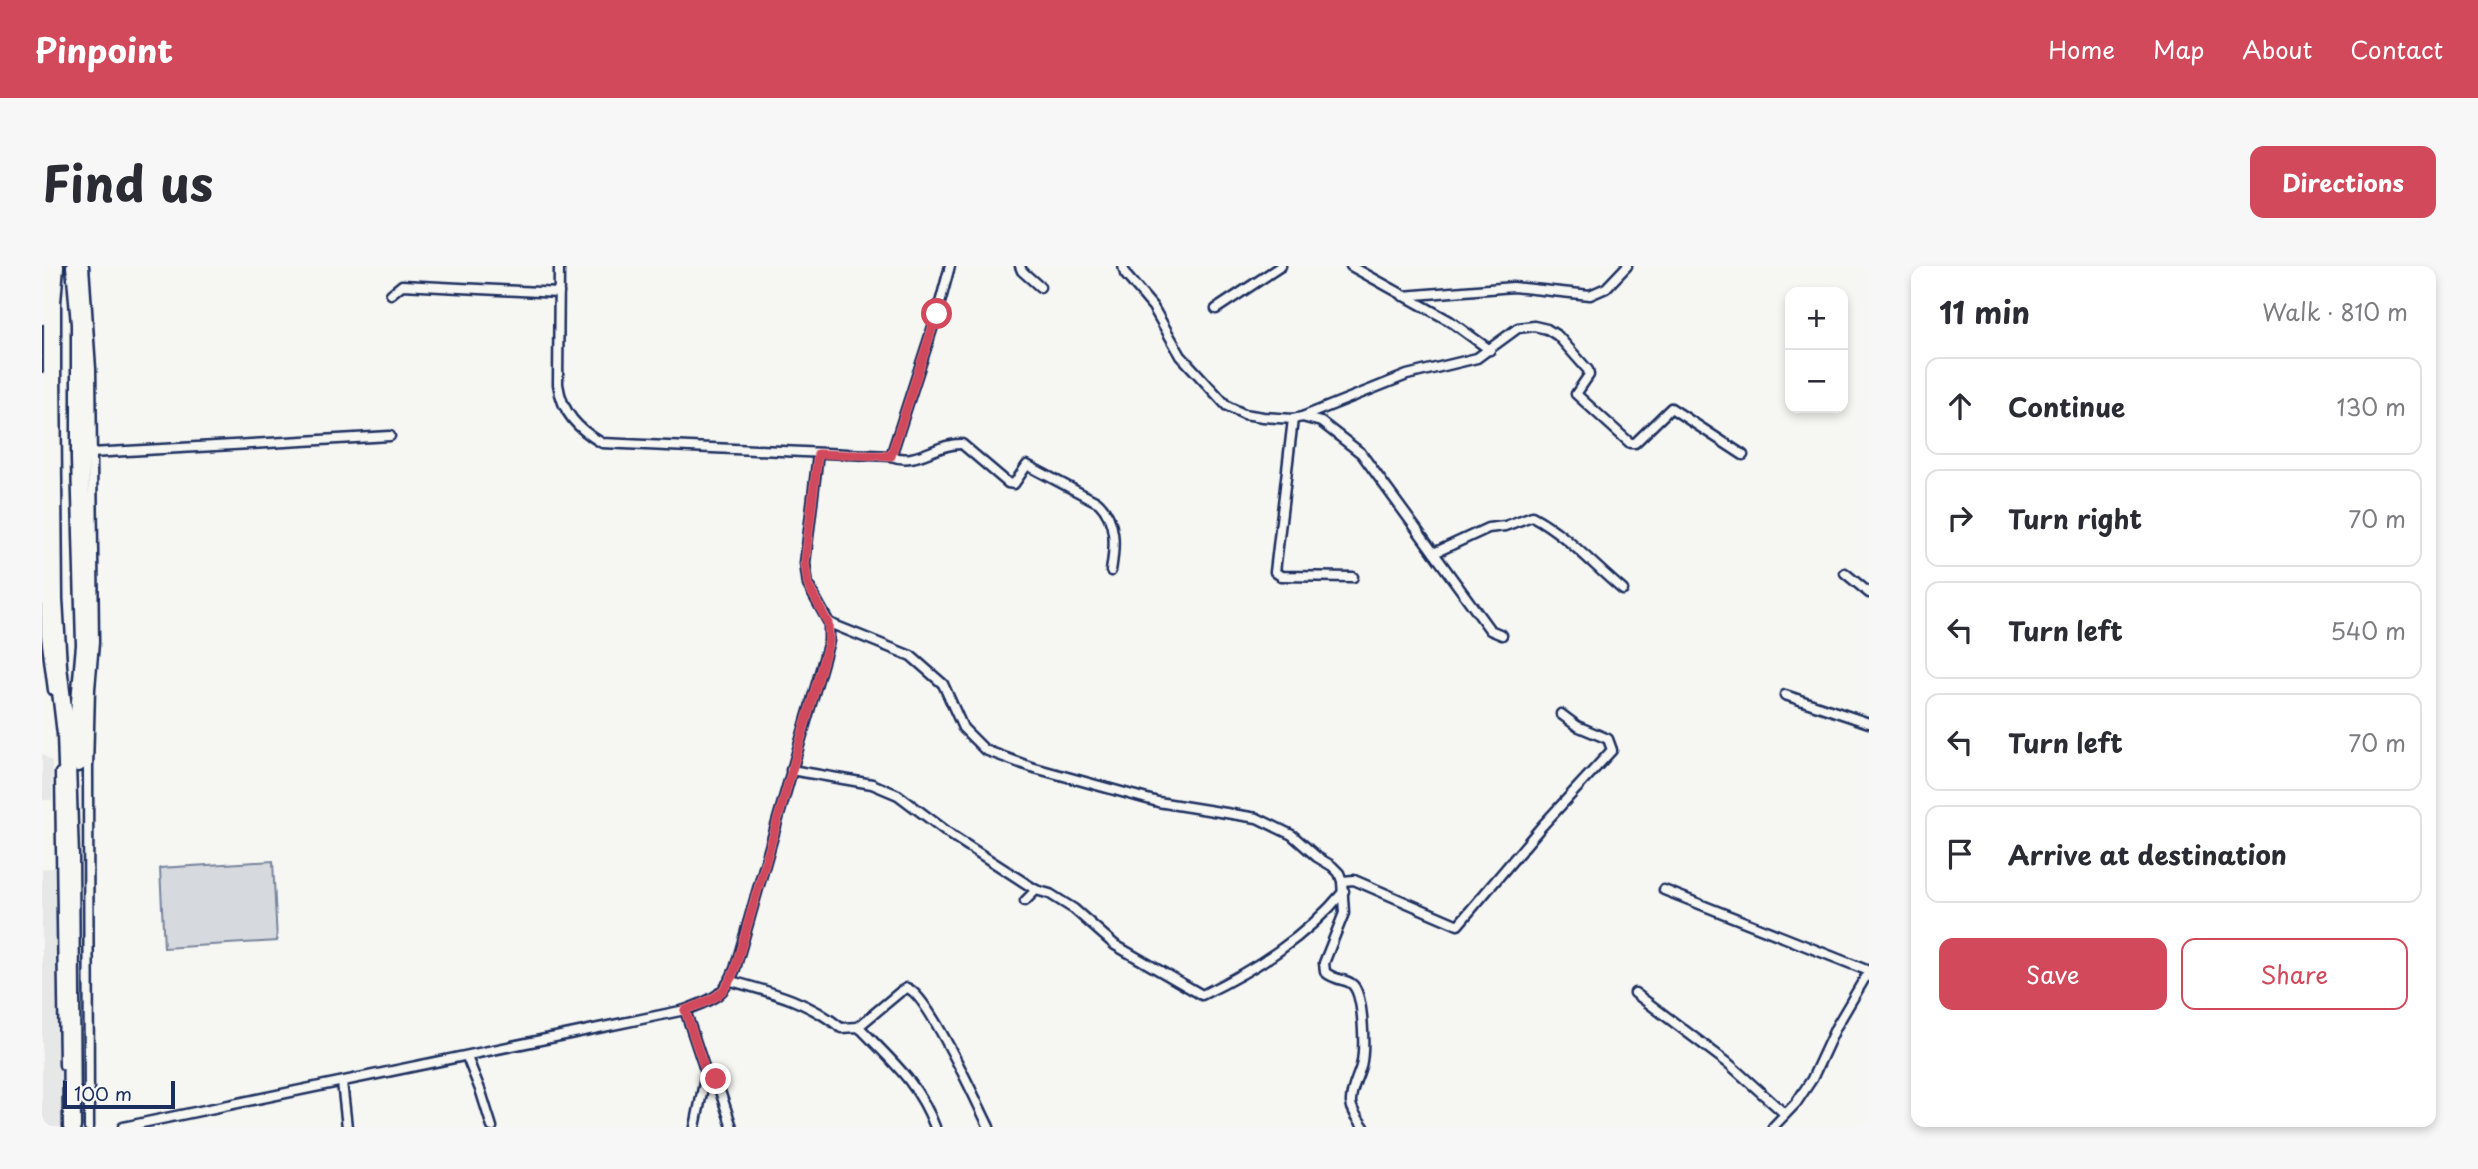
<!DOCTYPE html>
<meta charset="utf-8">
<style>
body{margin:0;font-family:"Playpen Sans",sans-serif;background:#f7f7f7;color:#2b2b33}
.controls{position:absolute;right:21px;top:21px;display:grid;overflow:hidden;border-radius:14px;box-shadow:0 4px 10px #0003}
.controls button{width:63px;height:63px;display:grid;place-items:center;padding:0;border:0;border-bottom:2px solid #e1e1e2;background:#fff;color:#2b2b33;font:35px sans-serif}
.scale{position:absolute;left:21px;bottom:18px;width:112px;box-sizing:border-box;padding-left:7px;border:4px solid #1b2f5e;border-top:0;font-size:19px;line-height:24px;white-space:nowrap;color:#1b2f5e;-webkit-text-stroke:5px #f6f6f2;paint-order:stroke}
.stop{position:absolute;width:21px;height:21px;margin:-16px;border:5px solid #d1495b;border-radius:50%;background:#fff}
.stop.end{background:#d1495b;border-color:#fff;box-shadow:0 2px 7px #0008}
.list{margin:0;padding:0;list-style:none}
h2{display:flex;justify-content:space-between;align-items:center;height:91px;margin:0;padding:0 28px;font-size:30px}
h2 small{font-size:23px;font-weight:400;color:#7c7c81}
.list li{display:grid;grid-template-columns:46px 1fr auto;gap:21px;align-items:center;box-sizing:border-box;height:98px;margin:0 14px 14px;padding:0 14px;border:2px solid #e1e1e2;border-radius:14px}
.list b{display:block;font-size:26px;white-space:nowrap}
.list em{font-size:23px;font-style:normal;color:#7c7c81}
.actions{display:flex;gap:14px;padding:21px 28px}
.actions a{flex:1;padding:16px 0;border:2px solid #d1495b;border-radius:14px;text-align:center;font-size:24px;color:#d1495b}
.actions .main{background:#d1495b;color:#fff}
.icon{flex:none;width:38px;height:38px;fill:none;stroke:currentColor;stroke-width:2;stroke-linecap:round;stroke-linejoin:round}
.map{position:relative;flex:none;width:1827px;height:861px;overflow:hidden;border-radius:14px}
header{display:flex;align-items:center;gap:42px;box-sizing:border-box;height:98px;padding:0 35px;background:#d1495b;color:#fff}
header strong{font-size:33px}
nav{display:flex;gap:38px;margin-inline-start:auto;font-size:24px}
.intro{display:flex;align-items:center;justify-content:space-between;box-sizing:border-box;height:168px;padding:0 42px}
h1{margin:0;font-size:49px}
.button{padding:18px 32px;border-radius:14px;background:#d1495b;color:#fff;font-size:24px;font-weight:700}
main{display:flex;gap:42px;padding:0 42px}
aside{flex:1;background:#fff;border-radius:14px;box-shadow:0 4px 10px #0003}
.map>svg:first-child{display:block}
</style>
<header>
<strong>Pinpoint</strong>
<nav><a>Home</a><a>Map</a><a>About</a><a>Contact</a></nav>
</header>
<div class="intro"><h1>Find us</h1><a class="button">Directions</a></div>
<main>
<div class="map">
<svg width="1827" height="861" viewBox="0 0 1827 861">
<rect width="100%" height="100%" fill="#f6f6f2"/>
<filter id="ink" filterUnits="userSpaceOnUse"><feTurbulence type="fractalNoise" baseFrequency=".0143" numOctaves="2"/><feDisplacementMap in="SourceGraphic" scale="14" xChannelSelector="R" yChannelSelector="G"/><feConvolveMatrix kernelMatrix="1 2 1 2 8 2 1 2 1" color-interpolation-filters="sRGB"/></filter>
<g filter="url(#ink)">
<g fill="#e6e7e7">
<path d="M 0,488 L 10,496 L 10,534 L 0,534 Z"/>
<path d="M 18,601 L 28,861 L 0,861 L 0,603 Z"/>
</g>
<path fill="#d6d9dd" stroke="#78849e" stroke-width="2" d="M 231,595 L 235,675 L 122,682 L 118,602 Z"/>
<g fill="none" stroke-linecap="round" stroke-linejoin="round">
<defs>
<g id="street">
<path d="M 42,0 L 49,103 L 52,377 L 48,423 L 46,502 L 47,861"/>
<path d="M 517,0 L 516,118 C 520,147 536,163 560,177 L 849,190 C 875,200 894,177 920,178 L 966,217 L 972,218 L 985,199 L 1057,237 C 1075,255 1073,281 1069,305"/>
<path d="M 978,0 L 980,5 L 998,21"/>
<path d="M 1081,0 L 1083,8 L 1111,41 L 1139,90 L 1185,140 L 1202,148 L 1221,151 L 1251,153 L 1260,151 L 1279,156 L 1319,187 L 1448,364 L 1460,369"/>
<path d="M 1309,0 L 1408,55 L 1448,84"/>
<path d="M 349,28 L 360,19 L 517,27"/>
<path d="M 1361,30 L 1471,21 L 1548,29 L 1564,22 L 1585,0"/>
<path d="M 1174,43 L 1239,0"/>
<path d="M 0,54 L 5,0"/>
<path d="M 0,111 L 4,370 L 11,424"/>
<path d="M 1260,151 L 1365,109 L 1435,92 L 1476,62 L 1492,60 L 1505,63 L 1516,70 L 1546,104 L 1547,109 L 1534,128 L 1588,177 L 1593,177 L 1629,142 L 1701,189"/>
<path d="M 1251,153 L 1233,306 L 1239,310 L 1311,311"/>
<path d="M 49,187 L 348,170"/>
<path d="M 849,190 L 895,48 L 908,0"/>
<path d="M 1392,287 L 1446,262 L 1463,260 L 1490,250 C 1524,268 1551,299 1581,324"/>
<path d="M 1803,307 L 1827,327"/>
<path d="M 787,357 L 869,390 L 901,418 L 921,462 L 943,484 L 989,501 L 1116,536 L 1215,552 L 1250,569 L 1275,591 L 1290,600 L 1297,607 L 1300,615 L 1302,647 L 1282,697 L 1283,706 C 1295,716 1304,712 1311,719 C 1322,731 1323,784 1319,800 C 1316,811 1308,825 1309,837 C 1310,846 1317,854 1322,861"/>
<path d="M 1743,429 L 1827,457"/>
<path d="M 749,504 L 830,518 L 856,529 L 912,571 L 994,624 L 1008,628 L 1032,643 L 1073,679 L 1160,729 C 1214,703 1263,672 1302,625"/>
<path d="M 18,507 L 22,799"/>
<path d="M 1300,615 L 1312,614 L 1416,659 L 1500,560 L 1570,484 L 1566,473 L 1535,460 L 1519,448"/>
<path d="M 1622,624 L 1827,705 L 1794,761 L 1770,813 L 1754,837 L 1731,861"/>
<path d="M 983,635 L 994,624"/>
<path d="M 689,715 C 729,726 766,735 799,762 L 816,761 L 820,764 C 851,796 877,818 893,861"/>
<path d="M 1593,727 L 1686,797 L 1743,848"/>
<path d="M 643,744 L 664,807 L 653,861"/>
<path d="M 816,761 L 858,726 L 865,722 C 886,728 935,837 947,861"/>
<path d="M 425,791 L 439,826 L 450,861"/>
<path d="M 664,807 L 674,813 L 690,861"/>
<path d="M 300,816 L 305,861"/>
<path d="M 81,861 L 643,744 C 669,734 682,731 693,703 L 787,375 L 787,357 L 766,319 L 763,297 L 776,188"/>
</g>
<g id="highway">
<path d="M 13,0 L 10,36 L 10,101 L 12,333 L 16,400 L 24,468 L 28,591 L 30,861"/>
<path d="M 33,0 L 38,58 L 38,193 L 43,379 L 36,458 L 36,497"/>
</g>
</defs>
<use href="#street" stroke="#1b2f5e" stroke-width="13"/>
<use href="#highway" stroke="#1b2f5e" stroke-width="21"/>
<use href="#street" stroke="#f6f6f2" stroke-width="8"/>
<use href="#highway" stroke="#f6f6f2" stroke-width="16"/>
</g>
</g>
<g fill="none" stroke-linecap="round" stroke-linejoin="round" filter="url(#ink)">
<path stroke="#d1495b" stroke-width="9" d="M 674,813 L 664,807 L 643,744 C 669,734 682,732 693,703 L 787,375 L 786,357 L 766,319 L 763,297 L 776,188 L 849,190 L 895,48"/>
</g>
</svg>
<div class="controls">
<button>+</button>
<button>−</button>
</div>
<div class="scale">100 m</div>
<div class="stop" style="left:895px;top:48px"></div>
<div class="stop end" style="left:674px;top:813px"></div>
</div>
<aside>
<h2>11 min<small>Walk · 810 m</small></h2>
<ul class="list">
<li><svg class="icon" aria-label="ahead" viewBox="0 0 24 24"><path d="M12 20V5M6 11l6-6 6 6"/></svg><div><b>Continue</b></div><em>130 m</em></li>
<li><svg class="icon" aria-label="right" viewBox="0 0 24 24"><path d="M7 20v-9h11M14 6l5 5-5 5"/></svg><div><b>Turn right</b></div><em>70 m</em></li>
<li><svg class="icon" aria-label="left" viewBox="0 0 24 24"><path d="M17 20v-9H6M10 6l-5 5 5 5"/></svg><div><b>Turn left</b></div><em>540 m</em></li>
<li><svg class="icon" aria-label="left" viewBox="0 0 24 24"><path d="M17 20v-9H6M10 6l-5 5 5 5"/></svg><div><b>Turn left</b></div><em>70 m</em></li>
<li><svg class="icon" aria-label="arrive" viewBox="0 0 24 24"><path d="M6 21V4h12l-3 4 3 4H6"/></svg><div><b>Arrive at destination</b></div></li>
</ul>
<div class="actions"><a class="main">Save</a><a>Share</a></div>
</aside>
</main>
